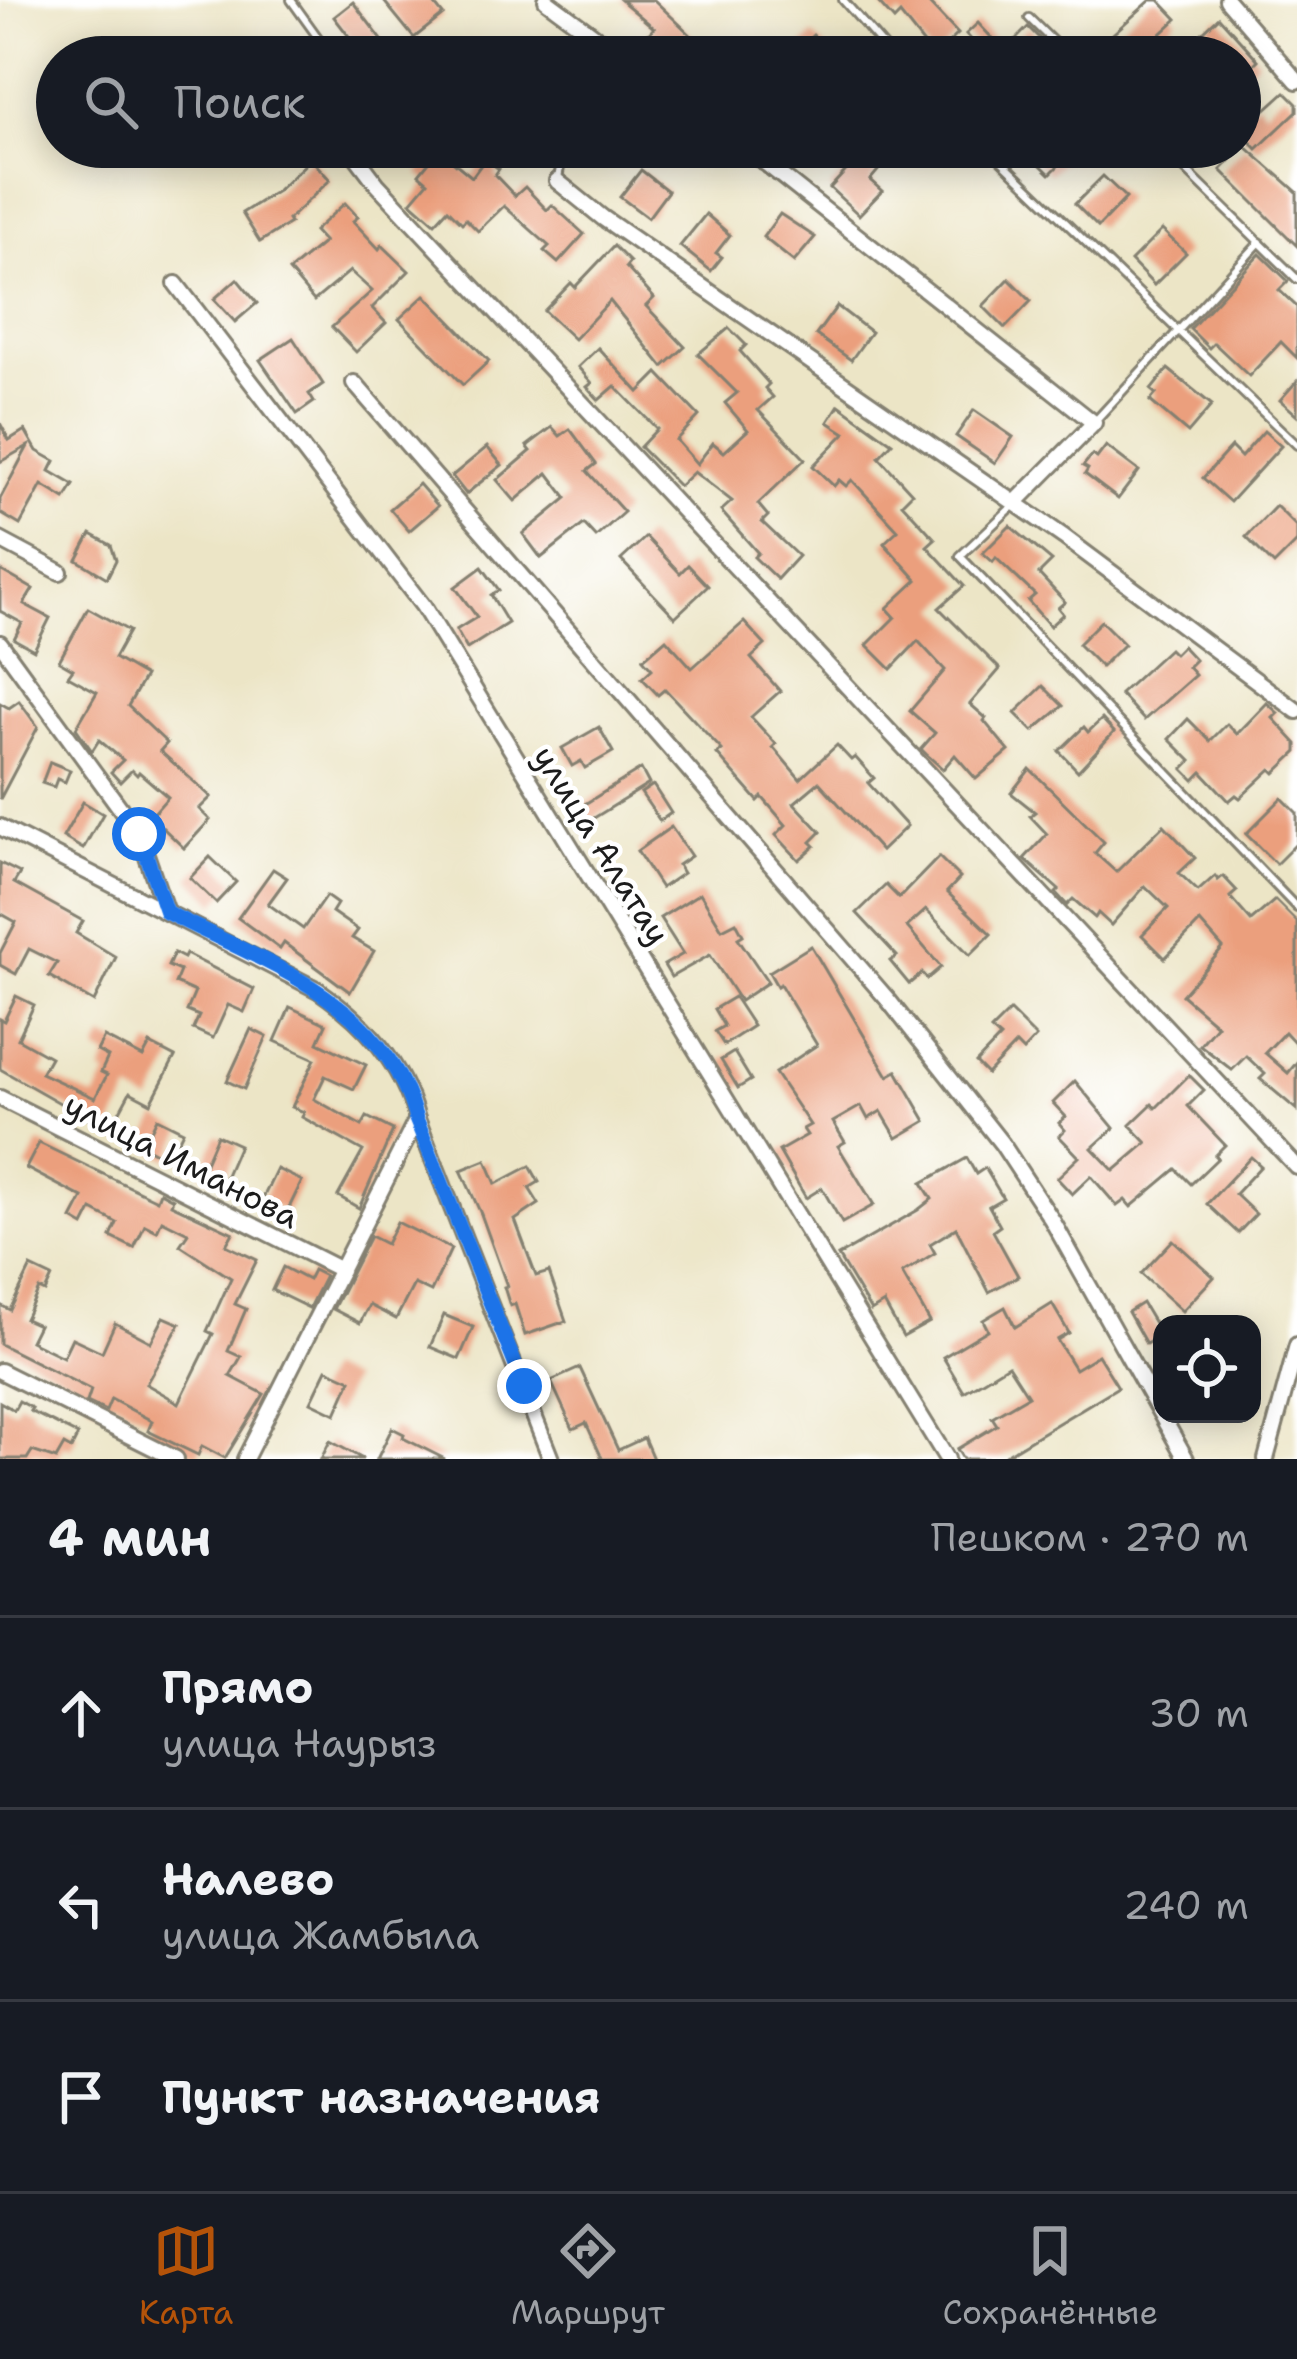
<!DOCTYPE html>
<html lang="ru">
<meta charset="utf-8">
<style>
body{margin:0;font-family:"Shantell Sans",sans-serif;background:#20242c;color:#f1f3f6}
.controls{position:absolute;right:36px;bottom:36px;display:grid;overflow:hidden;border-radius:24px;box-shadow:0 6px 30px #0003}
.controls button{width:108px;height:108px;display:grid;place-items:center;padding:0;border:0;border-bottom:3px solid #363941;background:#171b24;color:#f1f3f6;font:60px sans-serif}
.stop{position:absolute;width:36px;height:36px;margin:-27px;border:9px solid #1a73e8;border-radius:50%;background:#fff}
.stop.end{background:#1a73e8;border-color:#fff;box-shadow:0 3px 12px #0008}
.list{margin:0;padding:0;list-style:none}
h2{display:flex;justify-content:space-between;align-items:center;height:156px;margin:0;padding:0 48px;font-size:51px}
h2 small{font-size:39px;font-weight:400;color:#9ea1a6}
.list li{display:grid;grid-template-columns:78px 1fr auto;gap:36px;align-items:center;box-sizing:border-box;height:192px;padding:0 48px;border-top:3px solid #363941}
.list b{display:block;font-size:45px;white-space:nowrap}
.list p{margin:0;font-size:39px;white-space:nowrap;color:#9ea1a6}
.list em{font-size:39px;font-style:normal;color:#9ea1a6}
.icon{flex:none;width:66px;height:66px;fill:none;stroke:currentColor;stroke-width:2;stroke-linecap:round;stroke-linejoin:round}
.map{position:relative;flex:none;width:1297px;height:1459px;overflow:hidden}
.search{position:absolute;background:#171b24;box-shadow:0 6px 30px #0003;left:36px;right:36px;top:36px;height:132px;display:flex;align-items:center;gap:30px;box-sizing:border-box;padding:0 42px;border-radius:66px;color:#9ea1a6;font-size:45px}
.sheet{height:732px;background:#171b24}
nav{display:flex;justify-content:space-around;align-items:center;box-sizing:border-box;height:168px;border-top:3px solid #363941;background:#171b24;font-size:33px;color:#9ea1a6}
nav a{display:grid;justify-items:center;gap:6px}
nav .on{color:#b45309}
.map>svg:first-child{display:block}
</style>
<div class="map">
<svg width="1297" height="1459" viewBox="0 0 1297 1459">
<rect width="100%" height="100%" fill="#fff"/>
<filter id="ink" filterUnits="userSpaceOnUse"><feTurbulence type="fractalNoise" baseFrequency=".00833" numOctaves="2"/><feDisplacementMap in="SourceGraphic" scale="24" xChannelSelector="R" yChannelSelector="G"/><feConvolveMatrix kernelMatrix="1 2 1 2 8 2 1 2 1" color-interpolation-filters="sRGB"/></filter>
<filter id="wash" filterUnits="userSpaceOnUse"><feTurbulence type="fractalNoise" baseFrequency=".004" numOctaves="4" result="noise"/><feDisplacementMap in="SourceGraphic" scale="48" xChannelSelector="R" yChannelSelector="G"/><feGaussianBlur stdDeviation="2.7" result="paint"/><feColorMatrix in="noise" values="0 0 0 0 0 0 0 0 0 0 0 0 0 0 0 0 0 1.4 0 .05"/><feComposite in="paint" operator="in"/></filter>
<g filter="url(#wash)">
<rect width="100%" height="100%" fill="#ece5c6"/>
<g id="blocks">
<g fill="#eb9f7d">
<path d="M 383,0 L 431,0 L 443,15 L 414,38 Z"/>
<path d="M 621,0 L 654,0 L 695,39 L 678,57 L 661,57 L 643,40 L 654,28 Z"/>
<path d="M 876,0 L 926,0 L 958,34 L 934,57 L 900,14 L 894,20 Z"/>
<path d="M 1151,0 L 1159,0 L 1177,19 L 1151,43 L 1146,37 L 1127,57 L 1087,57 Z"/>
<path d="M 353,2 L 388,48 L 376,57 L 365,57 L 334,17 Z"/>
<path d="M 1219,17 L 1258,60 L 1240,78 L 1240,57 L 1216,57 L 1201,41 L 1205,38 L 1201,34 Z"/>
<path d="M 978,23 L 1004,51 L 1028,27 L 1058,57 L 987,57 L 966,34 Z"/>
<path d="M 813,35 L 835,57 L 791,57 Z"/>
<path d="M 1285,92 L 1297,104 L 1297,111 L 1257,149 L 1240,131 L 1240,119 L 1257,102 L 1265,110 Z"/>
<path d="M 1245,146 L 1297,192 L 1297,246 L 1221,170 Z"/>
<path d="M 441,147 L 455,154 L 450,159 L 472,177 L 485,159 L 499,169 L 495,175 L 515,196 L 525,187 L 547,210 L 552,205 L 584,234 L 558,263 L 544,251 L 549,246 L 504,206 L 478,231 L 466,219 L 462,223 L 448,209 L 435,223 L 411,202 L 428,182 L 419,174 Z"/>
<path d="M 868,147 L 898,147 L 870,180 L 882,191 L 859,215 L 830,188 Z"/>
<path d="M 1022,147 L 1077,147 L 1050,174 Z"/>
<path d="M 311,159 L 330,180 L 288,220 L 290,223 L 260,242 L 242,213 L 277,191 Z"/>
<path d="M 641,170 L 668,191 L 648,218 L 620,197 Z"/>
<path d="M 1103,176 L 1126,198 L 1098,227 L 1075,204 Z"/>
<path d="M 345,203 L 358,217 L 353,221 L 379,249 L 382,245 L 409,271 L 372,308 L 386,323 L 356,352 L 332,327 L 372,291 L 350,271 L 314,301 L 289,271 L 324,242 L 314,231 Z"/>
<path d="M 706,214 L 730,235 L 716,253 L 722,257 L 711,271 L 680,246 Z"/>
<path d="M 780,214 L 815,237 L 794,262 L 763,237 Z"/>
<path d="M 1162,230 L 1186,253 L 1154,285 L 1131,261 Z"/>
<path d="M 614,246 L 630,262 L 626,267 L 654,298 L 646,306 L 685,347 L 663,367 L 610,301 L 574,339 L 544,311 L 571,283 L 575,287 Z"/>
<path d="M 1260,254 L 1288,281 L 1279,290 L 1297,307 L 1297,358 L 1281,342 L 1249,376 L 1214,343 L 1209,348 L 1190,329 Z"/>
<path d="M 237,279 L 257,303 L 235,322 L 214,299 Z"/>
<path d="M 1009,279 L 1031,301 L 1005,328 L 983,306 Z"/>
<path d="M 425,295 L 489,361 L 463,385 L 399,319 Z"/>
<path d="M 837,306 L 871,332 L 851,360 L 816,335 Z"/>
<path d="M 729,328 L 746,345 L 740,351 L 769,384 L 765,388 L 773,397 L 758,410 L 805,459 L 758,504 L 768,516 L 762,522 L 798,556 L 777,579 L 754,557 L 758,553 L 721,511 L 732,501 L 694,472 L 679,486 L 640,447 L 657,429 L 615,386 L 599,400 L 587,387 L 592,383 L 578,367 L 598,348 L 639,392 L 658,373 L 699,416 L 676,440 L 697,464 L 713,443 L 724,452 L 748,430 L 725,403 L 737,393 L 698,354 Z"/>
<path d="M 293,338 L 323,384 L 309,394 L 314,402 L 297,414 L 260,360 Z"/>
<path d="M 1168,369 L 1212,405 L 1188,433 L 1150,401 L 1156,394 L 1151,390 Z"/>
<path d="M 1297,381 L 1297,415 L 1280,400 Z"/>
<path d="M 839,405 L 892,443 L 879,457 L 912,493 L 902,503 L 935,539 L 927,546 L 964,586 L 939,608 L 1000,669 L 970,704 L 986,718 L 984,721 L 1009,751 L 976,779 L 955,755 L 943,769 L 926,754 L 921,749 L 935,733 L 910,711 L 945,670 L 918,641 L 891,669 L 867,645 L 895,617 L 887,608 L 917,580 L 884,543 L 898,530 L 852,480 L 846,486 L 839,480 L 834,486 L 813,466 L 845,433 L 828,422 Z"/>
<path d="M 974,410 L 1013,437 L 995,463 L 956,436 Z"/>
<path d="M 0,423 L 9,440 L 25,430 L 37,451 L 55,461 L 50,471 L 74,485 L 65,499 L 42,485 L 20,525 L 0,513 L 0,499 L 28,446 L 0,462 Z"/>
<path d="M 552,427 L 560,436 L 570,429 L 596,464 L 587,471 L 624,512 L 596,537 L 584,524 L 541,558 L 523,534 L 567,498 L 548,473 L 515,501 L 497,480 L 531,451 L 527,446 Z"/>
<path d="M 1264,431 L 1281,446 L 1230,502 L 1203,478 L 1231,447 L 1241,457 Z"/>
<path d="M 1106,446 L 1139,471 L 1118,499 L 1085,474 L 1088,469 L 1083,466 L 1092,455 L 1097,458 Z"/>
<path d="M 487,447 L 502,465 L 466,494 L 452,476 Z"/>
<path d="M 419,484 L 438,506 L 409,531 L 390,509 Z"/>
<path d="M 1276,506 L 1297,527 L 1297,542 L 1274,565 L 1246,537 Z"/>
<path d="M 1010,526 L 1052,561 L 1039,574 L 1065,602 L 1058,608 L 1063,614 L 1050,626 L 1028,601 L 1035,595 L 996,558 L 993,562 L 983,553 Z"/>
<path d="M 91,534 L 111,545 L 116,560 L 107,578 L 77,560 Z"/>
<path d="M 646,537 L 680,573 L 688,565 L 708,586 L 675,617 L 621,560 Z"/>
<path d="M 482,567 L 499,590 L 491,595 L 508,623 L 467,649 L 456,630 L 477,617 L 455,587 Z"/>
<path d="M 0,570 L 33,589 L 24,604 L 50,618 L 34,650 L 14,639 L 22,623 L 0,611 Z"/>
<path d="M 88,608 L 129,631 L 114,658 L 145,676 L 128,706 L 167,743 L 160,751 L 211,797 L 199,809 L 210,820 L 184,848 L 163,828 L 157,835 L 145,823 L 168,797 L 139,772 L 137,775 L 132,770 L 120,782 L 111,772 L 123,760 L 99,740 L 92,751 L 76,728 L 97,692 L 68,676 L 73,669 L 59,661 Z"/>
<path d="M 1101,621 L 1124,644 L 1101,667 L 1078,644 Z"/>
<path d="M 744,622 L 765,645 L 751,658 L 780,691 L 751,717 L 776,744 L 773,747 L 800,779 L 837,745 L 851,760 L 855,757 L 874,778 L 868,783 L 907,826 L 881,851 L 819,782 L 794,803 L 821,832 L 811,842 L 815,846 L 799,860 L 776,835 L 786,825 L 762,797 L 758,801 L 717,754 L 722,750 L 665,689 L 658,695 L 642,678 L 652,669 L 643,659 L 666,639 L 692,668 Z"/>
<path d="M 1182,646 L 1195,660 L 1188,667 L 1195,675 L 1144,720 L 1120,694 L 1169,649 L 1174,654 Z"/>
<path d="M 1043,686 L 1063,706 L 1033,731 L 1015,713 Z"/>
<path d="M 19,701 L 38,727 L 0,799 L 0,703 L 9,708 Z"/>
<path d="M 1267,703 L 1278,713 L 1273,718 L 1297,744 L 1297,752 L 1275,773 L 1271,769 L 1240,798 L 1236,795 L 1229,801 L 1202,772 L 1194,780 L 1183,769 L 1191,761 L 1169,739 L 1188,719 L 1210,741 L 1227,724 L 1237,734 Z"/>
<path d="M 1102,719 L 1114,732 L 1078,771 L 1059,751 L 1084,727 L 1088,732 Z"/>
<path d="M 599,727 L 613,752 L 585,768 L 581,761 L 572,766 L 562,748 Z"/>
<path d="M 50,762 L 70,770 L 65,782 L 57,779 L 54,787 L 42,783 Z"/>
<path d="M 641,769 L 649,784 L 581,826 L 572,812 Z"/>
<path d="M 1030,769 L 1104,842 L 1095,853 L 1116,872 L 1164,825 L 1195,858 L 1179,873 L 1198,891 L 1215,876 L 1218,880 L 1223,876 L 1237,891 L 1230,897 L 1251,921 L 1275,900 L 1297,922 L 1297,1045 L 1285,1032 L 1265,1053 L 1288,1073 L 1297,1062 L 1297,1110 L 1260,1079 L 1265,1074 L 1246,1056 L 1232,1070 L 1200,1045 L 1217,1025 L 1182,995 L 1223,948 L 1200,922 L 1165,958 L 1142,935 L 1168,908 L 1145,886 L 1111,925 L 1098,913 L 1095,918 L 1073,899 L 1067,905 L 1056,893 L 1059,890 L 1024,859 L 1047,834 L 1030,816 L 1035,812 L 1011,793 Z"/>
<path d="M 653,785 L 671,813 L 660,821 L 641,793 Z"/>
<path d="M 1282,798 L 1297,813 L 1297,843 L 1276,864 L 1246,834 Z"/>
<path d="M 83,802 L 103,814 L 83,849 L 63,837 Z"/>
<path d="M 671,827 L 691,856 L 678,865 L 683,873 L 661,888 L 637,851 Z"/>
<path d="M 210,857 L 236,882 L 216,903 L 190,878 Z"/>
<path d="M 939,857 L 960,878 L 947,892 L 991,934 L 970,955 L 926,910 L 907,927 L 941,967 L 927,979 L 922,973 L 909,984 L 890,961 L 897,956 L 857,913 L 886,885 L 899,898 Z"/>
<path d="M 0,863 L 20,873 L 14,883 L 83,921 L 76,933 L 116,957 L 94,1002 L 49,976 L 57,963 L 29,949 L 16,974 L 0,965 L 0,953 L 16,922 L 0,913 Z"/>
<path d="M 273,869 L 287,878 L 268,904 L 303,929 L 326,896 L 337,904 L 332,912 L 358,930 L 352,938 L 374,951 L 350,992 L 284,943 L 280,949 L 238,918 Z"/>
<path d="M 700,893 L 722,929 L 736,922 L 743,935 L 738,938 L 768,982 L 740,1001 L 710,955 L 671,977 L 664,965 L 683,954 L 660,918 Z"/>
<path d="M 811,946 L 888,1076 L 897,1071 L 926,1121 L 897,1138 L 881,1111 L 868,1119 L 861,1106 L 833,1122 L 845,1142 L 838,1146 L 874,1205 L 842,1223 L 822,1188 L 806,1198 L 779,1151 L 807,1135 L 803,1129 L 810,1125 L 775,1073 L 817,1045 L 780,984 L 777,986 L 769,972 Z"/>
<path d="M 174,953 L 184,958 L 186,954 L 254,989 L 244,1012 L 228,1005 L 213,1038 L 193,1029 L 199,1016 L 187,1011 L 195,992 L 175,983 L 180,971 L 168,966 Z"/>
<path d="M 16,996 L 34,1005 L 18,1039 L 50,1057 L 41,1073 L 95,1098 L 107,1075 L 101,1072 L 108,1057 L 97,1051 L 104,1037 L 143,1057 L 150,1044 L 175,1057 L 151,1103 L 130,1092 L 109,1131 L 0,1069 L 0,1019 L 4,1021 Z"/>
<path d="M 734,997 L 753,1026 L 724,1045 L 715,1031 L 724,1026 L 714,1009 Z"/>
<path d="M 290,1007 L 326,1024 L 318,1042 L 366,1065 L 354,1089 L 325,1076 L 314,1099 L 362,1126 L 367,1117 L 393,1130 L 359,1208 L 338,1196 L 363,1151 L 302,1117 L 304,1112 L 292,1107 L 315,1059 L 275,1041 Z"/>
<path d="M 1010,1011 L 1036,1037 L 1023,1051 L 1016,1044 L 987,1074 L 976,1063 L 1000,1038 L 991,1030 Z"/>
<path d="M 251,1029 L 267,1037 L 244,1089 L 227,1081 Z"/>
<path d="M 734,1052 L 751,1080 L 738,1088 L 721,1060 Z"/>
<path d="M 1189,1075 L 1204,1090 L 1188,1106 L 1225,1145 L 1215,1155 L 1218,1158 L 1191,1184 L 1176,1169 L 1131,1207 L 1125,1200 L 1117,1206 L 1091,1176 L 1072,1194 L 1057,1178 L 1079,1157 L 1059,1136 L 1065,1130 L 1059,1123 L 1066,1117 L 1053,1103 L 1075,1081 L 1114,1128 L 1092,1148 L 1114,1171 L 1147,1143 L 1130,1125 L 1152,1104 L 1156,1108 Z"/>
<path d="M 157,1118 L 183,1131 L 169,1160 L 143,1146 Z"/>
<path d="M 217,1135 L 239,1145 L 223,1182 L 201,1172 Z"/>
<path d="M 39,1143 L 157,1200 L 160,1192 L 173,1199 L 171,1204 L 233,1233 L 226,1245 L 257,1260 L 235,1304 L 246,1309 L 228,1351 L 241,1357 L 230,1376 L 264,1394 L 225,1458 L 202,1446 L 198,1455 L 148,1431 L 152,1421 L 111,1399 L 106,1411 L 87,1402 L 91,1390 L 0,1344 L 0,1305 L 10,1310 L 31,1267 L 52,1277 L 45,1292 L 39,1289 L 25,1319 L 38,1325 L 30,1341 L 63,1357 L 72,1338 L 102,1352 L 115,1323 L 151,1342 L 164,1317 L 180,1324 L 146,1384 L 179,1403 L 213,1334 L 207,1331 L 231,1278 L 180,1245 L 188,1233 L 162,1220 L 157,1231 L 145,1225 L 134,1248 L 111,1237 L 117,1223 L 92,1210 L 84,1226 L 72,1219 L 83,1198 L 26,1168 Z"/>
<path d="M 1251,1157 L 1261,1166 L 1235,1194 L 1256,1214 L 1238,1233 L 1207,1204 Z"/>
<path d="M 967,1158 L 976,1174 L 985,1168 L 1003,1198 L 989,1206 L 1000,1226 L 993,1231 L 1018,1276 L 989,1292 L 956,1228 L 930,1244 L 935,1253 L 902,1273 L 930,1322 L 903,1337 L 884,1303 L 871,1311 L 838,1256 L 918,1210 L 932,1199 L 922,1183 Z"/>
<path d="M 486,1160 L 496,1184 L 530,1166 L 539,1182 L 529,1188 L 539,1204 L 515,1220 L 536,1276 L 549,1272 L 566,1321 L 525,1335 L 515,1304 L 510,1306 L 504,1287 L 507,1286 L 481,1214 L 461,1170 Z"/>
<path d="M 277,1169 L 302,1181 L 287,1212 L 262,1200 Z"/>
<path d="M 397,1222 L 451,1249 L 431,1292 L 414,1284 L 396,1319 L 369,1305 L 360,1323 L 333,1309 L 370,1236 L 386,1244 Z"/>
<path d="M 1173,1240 L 1214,1277 L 1182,1311 L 1141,1274 Z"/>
<path d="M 283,1267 L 308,1280 L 313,1270 L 325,1276 L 309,1308 L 272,1290 Z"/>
<path d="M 1142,1303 L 1161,1335 L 1146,1344 L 1128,1312 Z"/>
<path d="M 1052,1304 L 1069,1333 L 1057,1340 L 1075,1369 L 1098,1355 L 1118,1387 L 999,1459 L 963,1459 L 957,1449 L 997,1425 L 992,1417 L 1028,1396 L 1008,1365 L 964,1392 L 943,1357 L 988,1330 L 983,1320 L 1005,1307 L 1015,1327 Z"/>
<path d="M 444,1315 L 473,1327 L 459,1359 L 430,1347 Z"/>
<path d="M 580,1368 L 618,1450 L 644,1438 L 653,1459 L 599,1459 L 602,1458 L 586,1423 L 573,1429 L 551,1381 Z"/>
<path d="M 327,1369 L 351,1380 L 336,1414 L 311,1402 Z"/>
<path d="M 19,1401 L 32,1408 L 30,1411 L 78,1435 L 71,1449 L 64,1445 L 56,1459 L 32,1451 L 27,1459 L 0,1459 L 0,1402 L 14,1410 Z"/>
<path d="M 392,1428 L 404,1434 L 403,1438 L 445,1459 L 377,1459 Z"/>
<path d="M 330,1441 L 363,1459 L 321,1459 Z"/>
</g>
</g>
</g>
<g filter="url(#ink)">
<use href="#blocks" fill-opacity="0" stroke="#848071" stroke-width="3"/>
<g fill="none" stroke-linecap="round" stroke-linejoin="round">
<defs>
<g id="service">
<path d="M 291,0 L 332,57"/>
<path d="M 843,0 L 893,57"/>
<path d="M 1029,18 L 1069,57"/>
<path d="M 987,147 L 1297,445"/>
<path d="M 1162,147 L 1297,279"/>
<path d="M 558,178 L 564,147"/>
<path d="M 1096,420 L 1260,242"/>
<path d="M 1013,506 L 960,556 L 1297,908"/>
</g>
<g id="minor">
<path d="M 546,0 L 623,57"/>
<path d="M 1227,0 L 1297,81"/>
<path d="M 349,147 L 377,184 L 1297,1167"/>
<path d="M 745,147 L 1094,423 L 1015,503"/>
<path d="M 557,181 L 603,218 L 1064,537 L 1297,711"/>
<path d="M 176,284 L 423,606 L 947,1459"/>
<path d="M 354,383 L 889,1001 L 1002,1144 L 1052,1220 L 1186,1459"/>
<path d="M 0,540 L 60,572"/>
<path d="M 0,643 L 139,834 L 166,912"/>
<path d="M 0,827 L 318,990 C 366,1023 401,1062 417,1119 L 551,1459"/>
<path d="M 0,1098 L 341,1270"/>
<path d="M 0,1371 L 176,1459"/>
<path d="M 245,1459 L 417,1119"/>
<path d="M 1266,1459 L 1297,1345"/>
</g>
</defs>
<use href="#service" stroke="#848071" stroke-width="12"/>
<use href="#minor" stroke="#848071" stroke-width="20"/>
<use href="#service" stroke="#fff" stroke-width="6"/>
<use href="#minor" stroke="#fff" stroke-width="14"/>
</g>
</g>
<g fill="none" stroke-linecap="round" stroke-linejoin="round" filter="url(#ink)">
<path stroke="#1a73e8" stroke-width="15" d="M 139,834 L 166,912 C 265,963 385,1001 416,1119 L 524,1386"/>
</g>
<g text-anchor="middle" stroke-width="9" stroke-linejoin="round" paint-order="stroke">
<g font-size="33" fill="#1c1c1c" stroke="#fff">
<text transform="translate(602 845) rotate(58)" y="12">улица Алатау</text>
<text transform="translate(182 1160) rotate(27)" y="12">улица Иманова</text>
</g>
</g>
</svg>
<div class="controls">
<button><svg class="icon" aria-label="locate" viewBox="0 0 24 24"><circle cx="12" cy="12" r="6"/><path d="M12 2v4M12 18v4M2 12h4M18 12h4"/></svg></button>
</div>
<div class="stop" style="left:139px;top:834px"></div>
<div class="stop end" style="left:524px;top:1386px"></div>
<div class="search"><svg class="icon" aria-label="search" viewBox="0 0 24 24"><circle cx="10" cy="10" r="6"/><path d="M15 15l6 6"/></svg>Поиск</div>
</div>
<section class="sheet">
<h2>4 мин<small>Пешком · 270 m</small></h2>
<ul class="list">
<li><svg class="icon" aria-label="ahead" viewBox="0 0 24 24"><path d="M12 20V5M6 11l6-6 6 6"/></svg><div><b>Прямо</b><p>улица Наурыз</p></div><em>30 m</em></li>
<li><svg class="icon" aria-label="left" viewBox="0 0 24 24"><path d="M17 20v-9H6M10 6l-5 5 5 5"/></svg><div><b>Налево</b><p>улица Жамбыла</p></div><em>240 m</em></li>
<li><svg class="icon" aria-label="arrive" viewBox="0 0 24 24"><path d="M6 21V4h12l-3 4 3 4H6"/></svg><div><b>Пункт назначения</b></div></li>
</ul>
</section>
<nav>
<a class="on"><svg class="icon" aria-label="map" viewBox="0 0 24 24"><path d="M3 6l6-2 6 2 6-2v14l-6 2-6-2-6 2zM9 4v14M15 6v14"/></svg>Карта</a>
<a><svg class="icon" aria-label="directions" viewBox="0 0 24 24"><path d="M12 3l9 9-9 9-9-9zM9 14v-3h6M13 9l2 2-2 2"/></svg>Маршрут</a>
<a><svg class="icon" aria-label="saved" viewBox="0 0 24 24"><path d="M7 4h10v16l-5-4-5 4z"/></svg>Сохранённые</a>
</nav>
